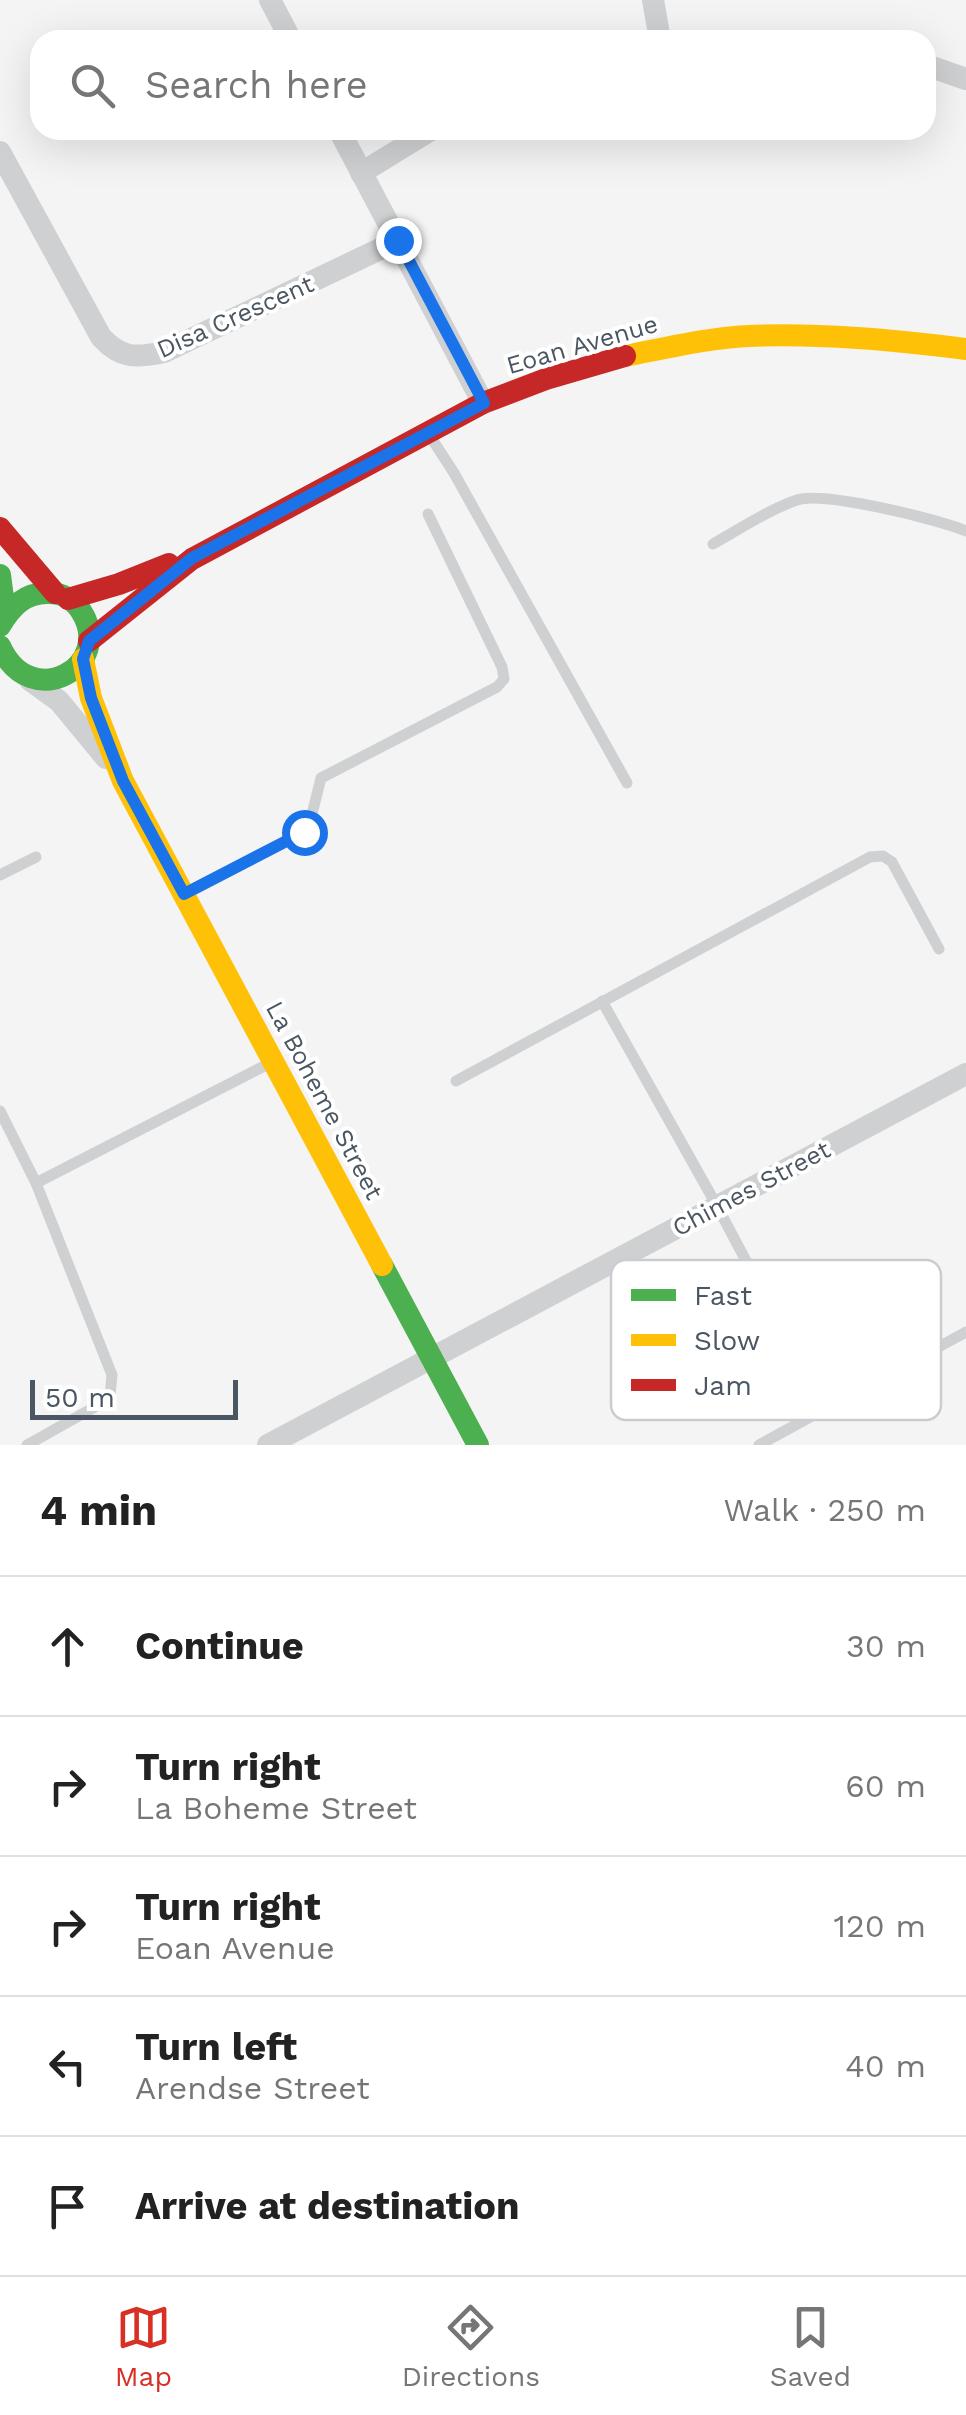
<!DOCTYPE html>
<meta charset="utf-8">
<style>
body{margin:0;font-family:"Work Sans",sans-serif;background:#f6f6f6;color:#222}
.scale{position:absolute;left:30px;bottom:25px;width:208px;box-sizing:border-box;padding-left:10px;border:5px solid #4a5661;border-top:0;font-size:28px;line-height:35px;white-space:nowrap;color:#4a5661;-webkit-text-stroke:8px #fff;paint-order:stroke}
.stop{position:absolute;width:30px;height:30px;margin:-22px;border:8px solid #1a73e8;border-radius:50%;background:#fff}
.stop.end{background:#1a73e8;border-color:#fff;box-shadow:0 2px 10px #0008}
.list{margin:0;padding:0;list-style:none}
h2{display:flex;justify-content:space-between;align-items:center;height:130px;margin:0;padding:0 40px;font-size:42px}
h2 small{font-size:32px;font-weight:400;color:#767676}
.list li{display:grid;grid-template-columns:65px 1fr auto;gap:30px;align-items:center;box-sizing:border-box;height:140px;padding:0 40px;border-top:2px solid #e0e0e0}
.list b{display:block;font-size:38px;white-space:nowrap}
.list p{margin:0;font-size:32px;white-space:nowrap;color:#767676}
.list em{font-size:32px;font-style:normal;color:#767676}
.icon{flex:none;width:55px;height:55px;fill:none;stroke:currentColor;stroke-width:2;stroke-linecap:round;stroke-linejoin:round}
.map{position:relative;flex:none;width:966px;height:1445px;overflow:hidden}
.search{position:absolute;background:#fff;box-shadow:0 10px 40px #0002;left:30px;right:30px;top:30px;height:110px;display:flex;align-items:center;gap:25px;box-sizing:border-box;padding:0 35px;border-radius:30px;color:#767676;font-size:38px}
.sheet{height:830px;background:#fff}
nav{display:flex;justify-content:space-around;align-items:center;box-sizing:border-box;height:140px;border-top:2px solid #e0e0e0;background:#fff;font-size:28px;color:#767676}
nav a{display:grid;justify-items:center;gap:5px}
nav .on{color:#d93025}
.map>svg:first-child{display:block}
</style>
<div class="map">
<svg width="966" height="1445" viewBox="0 0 966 1445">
<rect width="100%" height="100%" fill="#f4f4f4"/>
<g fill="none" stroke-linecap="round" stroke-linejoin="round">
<g stroke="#ced0d2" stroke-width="11">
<path d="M 430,436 L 454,473 L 627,783"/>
<path d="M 713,544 C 740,529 768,510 797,500 C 823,491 938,519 966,531"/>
<path d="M 0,875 L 36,857"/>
<path d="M 188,893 L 304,832 L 309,826 L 321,778 L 497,687 L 504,679 L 502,667 L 428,514"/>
<path d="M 602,1001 L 717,1206 L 824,1408"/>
<path d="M 456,1081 L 870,857 L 883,856 L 892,862 L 939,949"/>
<path d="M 0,1111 L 36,1183 L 112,1375 L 110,1396 L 102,1403 L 27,1445"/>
<path d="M 36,1183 L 272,1062"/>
<path d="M 759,1445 L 966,1332"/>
</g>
<g stroke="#ced0d2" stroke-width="22">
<path d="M 270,0 L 291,40"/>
<path d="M 653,0 L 660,40"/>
<path d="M 926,65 L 966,79"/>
<path d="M 339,130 L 483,403"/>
<path d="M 0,152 L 101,337 C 121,359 136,358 164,352 L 399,240"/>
<path d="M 361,173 L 431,130"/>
<path d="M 30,680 L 59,701 L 106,758"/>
<path d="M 268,1445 L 966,1074"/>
</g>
<g stroke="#4caf50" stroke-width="22">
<path d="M 0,575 L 5,613"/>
<path d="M 0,626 C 11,607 25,592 49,593 C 62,593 74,600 81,611 C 116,665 31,715 0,646"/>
<path d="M 382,1265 L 478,1445"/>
</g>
<g stroke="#ffc107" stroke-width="22">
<path d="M 625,356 C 666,348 707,338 748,336 C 821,333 894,340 966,349"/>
<path d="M 83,659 L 91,698 L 123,781 L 382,1265"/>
</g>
<g stroke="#c62828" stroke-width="22">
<path d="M 0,528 L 55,593"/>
<path d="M 68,599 L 119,584 L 169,564"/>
<path d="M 89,641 L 192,559 L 483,403 L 546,379 L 625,356"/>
</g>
</g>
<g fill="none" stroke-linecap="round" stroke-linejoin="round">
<path stroke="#1a73e8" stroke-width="12" d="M 304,832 L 184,894 L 123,781 L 91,698 L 83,659 L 89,641 L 192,558 L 484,403 L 398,240"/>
</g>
<g text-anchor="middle" stroke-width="8" stroke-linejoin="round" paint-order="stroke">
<g font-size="25" fill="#4a5661" stroke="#fff">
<text transform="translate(235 316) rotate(-24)" y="9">Disa Crescent</text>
<text transform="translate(582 344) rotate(-16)" y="9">Eoan Avenue</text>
<text transform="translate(325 1100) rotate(62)" y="9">La Boheme Street</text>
<text transform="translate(751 1188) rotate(-28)" y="9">Chimes Street</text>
</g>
</g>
<rect x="611" y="1260" width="330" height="160" rx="15" fill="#fff" stroke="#c9ccd0" stroke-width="2.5"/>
<rect x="631" y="1289" width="45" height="12" fill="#4caf50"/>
<rect x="631" y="1334" width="45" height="12" fill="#ffc107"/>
<rect x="631" y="1379" width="45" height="12" fill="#c62828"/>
<g font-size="28" fill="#4a5661">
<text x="694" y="1305">Fast</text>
<text x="694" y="1350">Slow</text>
<text x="694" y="1395">Jam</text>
</g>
</svg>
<div class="scale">50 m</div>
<div class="stop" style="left:304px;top:832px"></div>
<div class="stop end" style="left:398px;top:240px"></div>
<div class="search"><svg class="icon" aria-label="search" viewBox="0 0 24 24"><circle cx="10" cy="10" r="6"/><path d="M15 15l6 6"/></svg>Search here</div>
</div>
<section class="sheet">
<h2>4 min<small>Walk · 250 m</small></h2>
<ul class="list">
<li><svg class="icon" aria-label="ahead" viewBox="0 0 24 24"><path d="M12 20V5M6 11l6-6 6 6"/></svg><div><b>Continue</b></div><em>30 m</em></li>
<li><svg class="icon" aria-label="right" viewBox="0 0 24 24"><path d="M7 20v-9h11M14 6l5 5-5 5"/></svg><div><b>Turn right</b><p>La Boheme Street</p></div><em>60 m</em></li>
<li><svg class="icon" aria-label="right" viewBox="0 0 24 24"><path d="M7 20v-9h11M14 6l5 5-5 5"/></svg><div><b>Turn right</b><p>Eoan Avenue</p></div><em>120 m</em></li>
<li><svg class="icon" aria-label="left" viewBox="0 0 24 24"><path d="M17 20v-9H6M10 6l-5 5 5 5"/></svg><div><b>Turn left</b><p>Arendse Street</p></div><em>40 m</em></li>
<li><svg class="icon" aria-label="arrive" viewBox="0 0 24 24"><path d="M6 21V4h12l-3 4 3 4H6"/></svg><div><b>Arrive at destination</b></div></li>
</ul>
</section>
<nav>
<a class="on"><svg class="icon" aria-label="map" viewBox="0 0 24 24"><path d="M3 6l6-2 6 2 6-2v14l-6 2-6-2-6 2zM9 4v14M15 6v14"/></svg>Map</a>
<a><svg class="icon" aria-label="directions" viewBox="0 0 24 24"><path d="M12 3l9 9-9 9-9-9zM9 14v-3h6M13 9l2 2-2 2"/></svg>Directions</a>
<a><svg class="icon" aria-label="saved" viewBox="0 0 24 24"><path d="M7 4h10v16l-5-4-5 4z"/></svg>Saved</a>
</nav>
